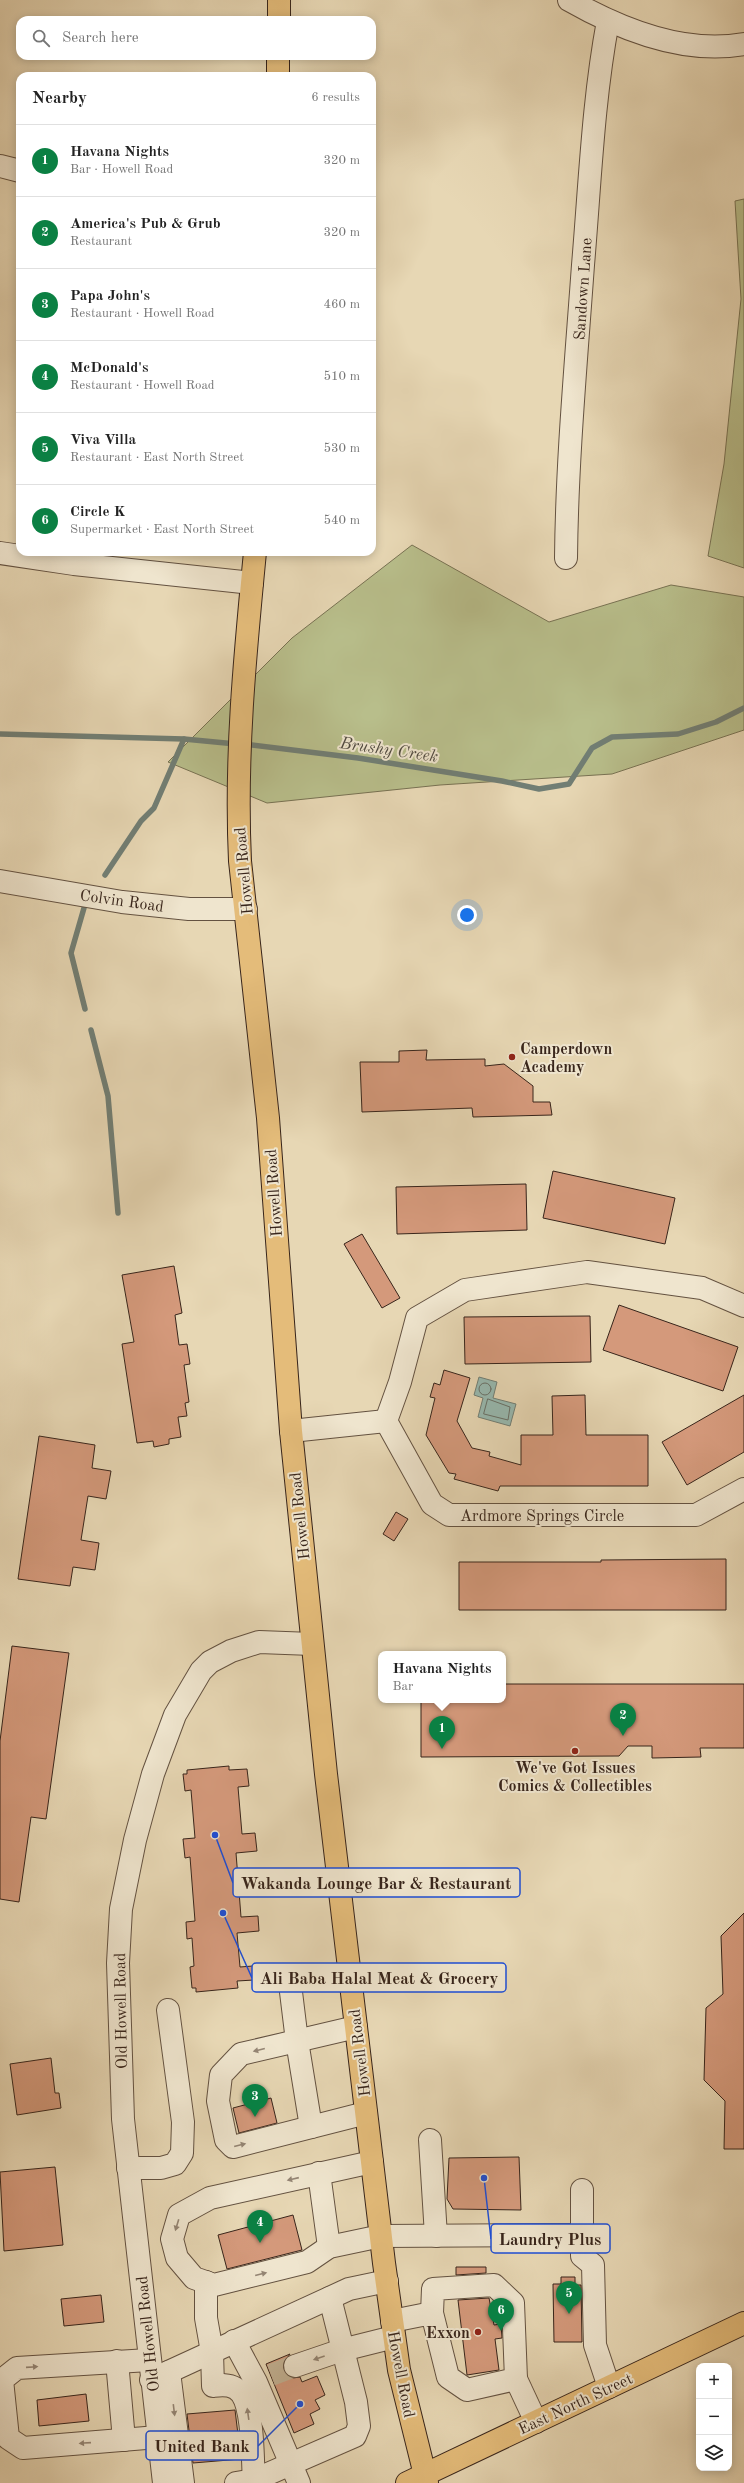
<!DOCTYPE html>
<meta charset="utf-8">
<style>
body{margin:0;font-family:"Old Standard TT",serif;background:#f2f2f2;color:#222}
.controls{position:absolute;right:12px;bottom:12px;display:grid;overflow:hidden;border-radius:8px;box-shadow:0 2px 10px #0003}
.controls button{width:36px;height:36px;display:grid;place-items:center;padding:0;border:0;border-bottom:1px solid #e0e0e0;background:#fff;color:#222;font:20px sans-serif}
.you{position:absolute;left:467px;top:915px;width:14px;height:14px;margin:-10px;border:3px solid #fff;border-radius:50%;background:#1a73e8;box-shadow:0 0 0 6px #1a73e833}
.badge{display:grid;place-items:center;width:26px;height:26px;border-radius:50%;background:#0b8043;color:#fff;font-size:13px;font-weight:700}
.pin{position:absolute;translate:-50% -33px;filter:drop-shadow(0 1px 2px #0008)}
.pin::after{content:'';position:absolute;top:21px;width:14px;height:12px;background:inherit;clip-path:polygon(0 0,100% 0,50% 100%)}
.popup{position:absolute;left:378px;top:1651px;width:128px;height:52px;box-sizing:border-box;display:grid;place-content:center;border-radius:8px;background:#fff;filter:drop-shadow(0 1px 3px #0005);font-size:13px;white-space:nowrap;color:#767676}
.popup b{font-size:15px;color:#222}
.popup::after{content:'';position:absolute;left:50%;top:100%;margin-left:-8px;border:8px solid transparent;border-top-color:#fff}
.list{margin:0;padding:0;list-style:none}
h2{display:flex;justify-content:space-between;align-items:center;height:52px;margin:0;padding:0 16px;font-size:17px}
h2 small{font-size:13px;font-weight:400;color:#767676}
.list li{display:grid;grid-template-columns:26px 1fr auto;gap:12px;align-items:center;box-sizing:border-box;height:72px;padding:0 16px;border-top:1px solid #e0e0e0}
.list b{display:block;font-size:15px;white-space:nowrap}
.list p{margin:0;font-size:13px;white-space:nowrap;color:#767676}
.list em{font-size:13px;font-style:normal;color:#767676}
.icon{flex:none;width:22px;height:22px;fill:none;stroke:currentColor;stroke-width:2;stroke-linecap:round;stroke-linejoin:round}
.map{position:relative;flex:none;width:744px;height:2483px;overflow:hidden}
.search{position:absolute;background:#fff;box-shadow:0 2px 10px #0003;left:16px;top:16px;width:360px;height:44px;display:flex;align-items:center;gap:10px;box-sizing:border-box;padding:0 14px;border-radius:12px;color:#767676;font-size:15px}
.panel{position:absolute;background:#fff;box-shadow:0 2px 10px #0003;left:16px;top:72px;width:360px;height:484px;border-radius:12px}
.map>svg:first-child{display:block}
</style>
<div class="map">
<svg width="744" height="2483" viewBox="0 0 744 2483">
<rect width="100%" height="100%" fill="#e7d7b4"/>
<filter id="stains"><feTurbulence type="fractalNoise" baseFrequency=".005" numOctaves="4"/><feColorMatrix values="0 0 0 0 .2 0 0 0 0 .09 0 0 0 0 .02 0 0 0 .5 -.17"/></filter>
<radialGradient id="worn" r=".72"><stop offset=".6" stop-color="#630" stop-opacity="0"/><stop offset="1" stop-color="#630" stop-opacity=".3"/></radialGradient>
<g fill="#b8be8b" stroke="#787253">
<path d="M 744,199 L 744,568 L 708,556 L 724,464 L 741,299 L 735,201 Z"/>
<path d="M 412,545 L 549,622 L 671,585 L 744,597 L 744,730 L 612,774 L 440,785 L 267,803 L 168,762 L 292,638 Z"/>
</g>
<path fill="#97b9b0" stroke="#717e74" d="M 479,1377 L 497,1382 L 493,1398 L 516,1404 L 510,1426 L 478,1417 L 483,1398 L 474,1395 Z"/>
<g fill="none" stroke-linecap="round" stroke-linejoin="round">
<g stroke="#686f66" stroke-width="1">
<circle cx="485" cy="1389" r="6"/>
<path d="M 488,1399 L 510,1407 L 508,1420 L 484,1414 Z"/>
</g>
<g stroke="#717e74" stroke-width="5.5">
<path d="M 0,734 L 184,739 L 236,744"/>
<path d="M 244,744 L 358,758 L 502,781 L 539,789 L 569,784 L 592,748 L 612,737 L 678,734 L 716,722 L 744,708"/>
<path d="M 105,875 L 141,821 L 154,808 L 184,739"/>
<path d="M 84,908 L 71,953 L 85,1009"/>
<path d="M 91,1030 L 108,1096 L 118,1213"/>
</g>
</g>
<g fill="#d4997b" stroke="#38251b">
<path d="M 427,1050 L 426,1060 L 485,1059 L 485,1066 L 504,1064 L 533,1086 L 533,1102 L 550,1102 L 552,1115 L 473,1117 L 472,1108 L 362,1112 L 360,1062 L 399,1062 L 399,1051 Z"/>
<path d="M 553,1171 L 675,1198 L 665,1244 L 543,1218 Z"/>
<path d="M 526,1184 L 527,1230 L 397,1234 L 396,1187 Z"/>
<path d="M 362,1234 L 400,1298 L 382,1308 L 344,1244 Z"/>
<path d="M 174,1266 L 182,1313 L 175,1315 L 179,1345 L 187,1344 L 190,1364 L 184,1365 L 189,1402 L 185,1403 L 187,1416 L 178,1417 L 181,1437 L 169,1439 L 169,1444 L 154,1447 L 153,1441 L 137,1443 L 122,1344 L 134,1342 L 122,1275 Z"/>
<path d="M 619,1305 L 738,1347 L 723,1391 L 603,1350 Z"/>
<path d="M 590,1316 L 591,1362 L 465,1364 L 464,1317 Z"/>
<path d="M 444,1370 L 470,1378 L 457,1421 L 472,1448 L 490,1452 L 489,1456 L 521,1465 L 521,1435 L 553,1435 L 552,1396 L 585,1395 L 586,1435 L 648,1435 L 648,1486 L 500,1486 L 498,1491 L 454,1479 L 456,1474 L 449,1473 L 426,1435 L 435,1398 L 430,1397 L 434,1383 L 440,1385 Z"/>
<path d="M 744,1395 L 744,1452 L 687,1485 L 662,1442 Z"/>
<path d="M 39,1436 L 95,1445 L 92,1468 L 111,1471 L 106,1499 L 88,1496 L 81,1540 L 99,1543 L 95,1570 L 73,1567 L 70,1586 L 18,1579 Z"/>
<path d="M 396,1512 L 408,1519 L 394,1541 L 383,1534 Z"/>
<path d="M 726,1559 L 726,1610 L 459,1610 L 459,1562 L 601,1562 L 601,1560 Z"/>
<path d="M 12,1646 L 69,1653 L 46,1819 L 31,1817 L 19,1902 L 0,1899 L 0,1741 Z"/>
<path d="M 503,1684 L 744,1684 L 744,1748 L 700,1748 L 701,1757 L 652,1758 L 652,1746 L 628,1746 L 619,1756 L 421,1757 L 421,1700 L 503,1700 Z"/>
<path d="M 229,1766 L 229,1770 L 247,1769 L 249,1786 L 238,1787 L 242,1834 L 255,1833 L 257,1851 L 236,1853 L 241,1917 L 258,1916 L 259,1931 L 237,1933 L 240,1967 L 253,1966 L 254,1980 L 237,1981 L 238,1988 L 196,1992 L 196,1988 L 192,1988 L 190,1967 L 194,1966 L 192,1938 L 187,1939 L 186,1922 L 195,1921 L 190,1857 L 185,1858 L 183,1839 L 195,1838 L 191,1790 L 185,1791 L 183,1774 L 187,1774 L 187,1770 Z"/>
<path d="M 744,1913 L 744,2149 L 724,2149 L 725,2101 L 704,2080 L 706,2008 L 723,1994 L 721,1936 Z"/>
<path d="M 51,2058 L 55,2093 L 59,2093 L 61,2108 L 17,2115 L 10,2064 Z"/>
<path d="M 271,2098 L 277,2123 L 239,2133 L 233,2108 Z"/>
<path d="M 519,2157 L 521,2210 L 453,2209 L 447,2199 L 449,2158 Z"/>
<path d="M 55,2167 L 63,2245 L 4,2251 L 0,2172 Z"/>
<path d="M 293,2215 L 302,2250 L 227,2269 L 218,2235 Z"/>
<path d="M 456,2267 L 486,2267 L 486,2273 L 456,2275 Z"/>
<path d="M 561,2277 L 575,2277 L 575,2285 L 581,2285 L 582,2342 L 554,2342 L 553,2284 L 561,2284 Z"/>
<path d="M 101,2295 L 104,2322 L 64,2326 L 61,2299 Z"/>
<path d="M 489,2298 L 494,2325 L 501,2324 L 502,2338 L 495,2339 L 499,2370 L 467,2375 L 458,2300 Z"/>
<path d="M 290,2354 L 283,2364 L 287,2375 L 293,2378 L 300,2377 L 302,2382 L 317,2376 L 325,2395 L 315,2400 L 320,2409 L 310,2414 L 314,2424 L 294,2433 L 266,2364 Z"/>
<path d="M 86,2394 L 89,2421 L 39,2426 L 37,2400 Z"/>
<path d="M 235,2410 L 241,2459 L 193,2463 L 187,2414 Z"/>
</g>
<g fill="none" stroke-linecap="round" stroke-linejoin="round">
<path stroke="#c4b395" stroke-width="22" stroke-dasharray="22 11" stroke-linecap="butt" d="M 271,2375 L 295,2366"/>
<defs>
<g id="minor">
<path d="M 569,0 C 620,29 684,55 744,44"/>
<path d="M 0,166 L 20,171"/>
<path d="M 0,553 L 74,564 L 252,583"/>
<path d="M 566,558 C 567,460 576,363 583,265 C 590,183 593,101 608,21"/>
<path d="M 0,881 L 122,902 L 189,909 L 246,909"/>
<path d="M 744,1306 L 702,1288 L 587,1272 L 465,1290 L 417,1318 L 400,1382 L 386,1421 L 432,1504 L 449,1515 L 696,1515 L 744,1489"/>
<path d="M 291,1431 L 386,1421"/>
<path d="M 291,1992 L 297,2041 L 311,2127"/>
<path d="M 356,2027 L 241,2054 L 221,2075 L 218,2101 L 226,2140 L 233,2147 L 366,2113"/>
<path d="M 430,2140 L 436,2236"/>
<path d="M 372,2162 L 210,2198 L 179,2215 L 172,2239 L 177,2258 L 194,2278 L 214,2285 L 307,2262 L 329,2247 L 381,2236 L 582,2235"/>
<path d="M 128,2168 L 161,2168 L 175,2164 L 182,2153 L 183,2122 L 168,2010"/>
<path d="M 319,2173 L 329,2247"/>
<path d="M 582,2190 L 582,2256 L 593,2265 L 595,2345 L 609,2387"/>
<path d="M 206,2282 L 206,2318 L 212,2352 L 213,2386 C 221,2385 228,2384 235,2388 C 255,2398 252,2460 254,2480"/>
<path d="M 392,2321 L 432,2313 L 433,2289 L 494,2285 L 513,2303 L 516,2379 L 467,2390 L 448,2377 L 432,2313"/>
<path d="M 234,2341 L 256,2382 L 299,2483"/>
<path d="M 149,2360 L 17,2368 L 2,2380 L 8,2438 L 23,2448 L 158,2437"/>
<path d="M 117,2361 L 124,2440"/>
<path d="M 295,2366 L 342,2350 L 394,2337"/>
<path d="M 169,2372 L 183,2483"/>
<path d="M 516,2379 L 536,2422"/>
<path d="M 151,2380 L 349,2289 L 387,2281"/>
<path d="M 164,2483 L 123,2119 L 118,1963 L 121,1909 L 135,1840 L 153,1774 L 175,1715 L 201,1671 L 210,1662 L 231,1651 L 259,1642 L 312,1644"/>
<path d="M 236,2483 L 254,2480 L 355,2436 L 359,2426 L 356,2402 L 330,2298"/>
</g>
<g id="major">
<path d="M 279,20 L 279,0"/>
<path d="M 278,76 L 278,56"/>
<path d="M 255,552 C 245,655 235,757 240,861 L 268,1118 L 291,1431 L 326,1774 L 384,2263 L 399,2370 L 427,2483"/>
<path d="M 407,2483 L 744,2323"/>
</g>
</defs>
<use href="#minor" stroke="#645241" stroke-width="24"/>
<use href="#major" stroke="#38251b" stroke-width="24"/>
<use href="#minor" stroke="#efe5ce" stroke-width="22"/>
<use href="#major" stroke="#e4bc7a" stroke-width="22"/>
</g>
<defs><path id="oneway-solid" d="M-6-.8H1V-3.2L6.5 0L1 3.2V.8H-6Z"/></defs>
<g fill="#948574">
<use href="#oneway-solid" transform="translate(259 2050) rotate(166)"/>
<use href="#oneway-solid" transform="translate(240 2145) rotate(-14)"/>
<use href="#oneway-solid" transform="translate(293 2179) rotate(167)"/>
<use href="#oneway-solid" transform="translate(177 2225) rotate(107)"/>
<use href="#oneway-solid" transform="translate(261 2274) rotate(-14)"/>
<use href="#oneway-solid" transform="translate(319 2358) rotate(161)"/>
<use href="#oneway-solid" transform="translate(32 2367) rotate(-4)"/>
<use href="#oneway-solid" transform="translate(174 2410) rotate(83)"/>
<use href="#oneway-solid" transform="translate(248 2414) rotate(-98)"/>
<use href="#oneway-solid" transform="translate(85 2443) rotate(176)"/>
</g>
<g fill="#8f2418" stroke="#efe5ce" stroke-width="1.5">
<circle cx="512" cy="1057" r="4"/>
<circle cx="575" cy="1751" r="4"/>
<circle cx="478" cy="2332" r="4"/>
</g>
<g text-anchor="middle" stroke-width="4" stroke-linejoin="round" paint-order="stroke">
<g font-size="16" fill="#38251b" stroke="#efe5ce">
<text transform="translate(582 289) rotate(-86)" y="6">Sandown Lane</text>
<text transform="translate(243 871) rotate(-95)" y="6">Howell Road</text>
<text transform="translate(122 900) rotate(8)" y="6">Colvin Road</text>
<text transform="translate(273 1193) rotate(-94)" y="6">Howell Road</text>
<text x="542" y="1521">Ardmore Springs Circle</text>
<text transform="translate(299 1516) rotate(-96)" y="6">Howell Road</text>
<text transform="translate(120 2011) rotate(-91)" y="6">Old Howell Road</text>
<text transform="translate(359 2053) rotate(-97)" y="6">Howell Road</text>
<text transform="translate(147 2334) rotate(-96)" y="6">Old Howell Road</text>
<text transform="translate(402 2374) rotate(79)" y="6">Howell Road</text>
<text transform="translate(575 2403) rotate(-25)" y="6">East North Street</text>
</g>
<g font-size="16" font-weight="bold" fill="#38251b" stroke="#efe5ce" text-anchor="start">
<text x="520" y="1054">Camperdown<tspan x="520" dy="18">Academy</tspan></text>
<text x="575" y="1773" text-anchor="middle">We've Got Issues<tspan x="575" dy="18">Comics &amp; Collectibles</tspan></text>
<text x="470" y="2338" text-anchor="end">Exxon</text>
</g>
<g font-size="17" font-style="italic" fill="#504a40" stroke="#efe5ce">
<text transform="translate(389 749) rotate(8)" y="6">Brushy Creek</text>
</g>
</g>
<path fill="none" stroke="#1d4ed8" stroke-width="1.5" d="M215 1835L233 1883M223 1913L252 1978M484 2178L491 2239M300 2404L258 2446"/>
<g fill="#1d4ed8" stroke="#efe5ce" stroke-width="1.5">
<circle cx="215" cy="1835" r="4"/>
<circle cx="223" cy="1913" r="4"/>
<circle cx="484" cy="2178" r="4"/>
<circle cx="300" cy="2404" r="4"/>
</g>
<g fill="#efe5ce" stroke="#1d4ed8" stroke-width="1.5">
<rect x="233" y="1868" width="287" height="29" rx="4"/>
<rect x="252" y="1963" width="254" height="29" rx="4"/>
<rect x="491" y="2224" width="119" height="29" rx="4"/>
<rect x="146" y="2431" width="112" height="29" rx="4"/>
</g>
<g font-size="17" text-anchor="middle" font-weight="bold" fill="#38251b">
<text x="376" y="1889">Wakanda Lounge Bar &amp; Restaurant</text>
<text x="379" y="1984">Ali Baba Halal Meat &amp; Grocery</text>
<text x="550" y="2245">Laundry Plus</text>
<text x="202" y="2452">United Bank</text>
</g>
<rect width="100%" height="100%" filter="url(#stains)"/>
<rect width="100%" height="100%" fill="url(#worn)"/>
</svg>
<div class="controls">
<button>+</button>
<button>−</button>
<button><svg class="icon" aria-label="layers" viewBox="0 0 24 24"><path d="M12 4l9 5-9 5-9-5zM3 14l9 5 9-5"/></svg></button>
</div>
<div class="you"></div>
<div class="pin badge" style="left:442px;top:1749px">1</div>
<div class="popup"><b>Havana Nights</b>Bar</div>
<div class="pin badge" style="left:623px;top:1736px">2</div>
<div class="pin badge" style="left:255px;top:2117px">3</div>
<div class="pin badge" style="left:260px;top:2243px">4</div>
<div class="pin badge" style="left:569px;top:2314px">5</div>
<div class="pin badge" style="left:501px;top:2331px">6</div>
<div class="search"><svg class="icon" aria-label="search" viewBox="0 0 24 24"><circle cx="10" cy="10" r="6"/><path d="M15 15l6 6"/></svg>Search here</div>
<section class="panel">
<h2>Nearby<small>6 results</small></h2>
<ul class="list">
<li><span class="badge">1</span><div><b>Havana Nights</b><p>Bar · Howell Road</p></div><em>320 m</em></li>
<li><span class="badge">2</span><div><b>America's Pub &amp; Grub</b><p>Restaurant</p></div><em>320 m</em></li>
<li><span class="badge">3</span><div><b>Papa John's</b><p>Restaurant · Howell Road</p></div><em>460 m</em></li>
<li><span class="badge">4</span><div><b>McDonald's</b><p>Restaurant · Howell Road</p></div><em>510 m</em></li>
<li><span class="badge">5</span><div><b>Viva Villa</b><p>Restaurant · East North Street</p></div><em>530 m</em></li>
<li><span class="badge">6</span><div><b>Circle K</b><p>Supermarket · East North Street</p></div><em>540 m</em></li>
</ul>
</section>
</div>
